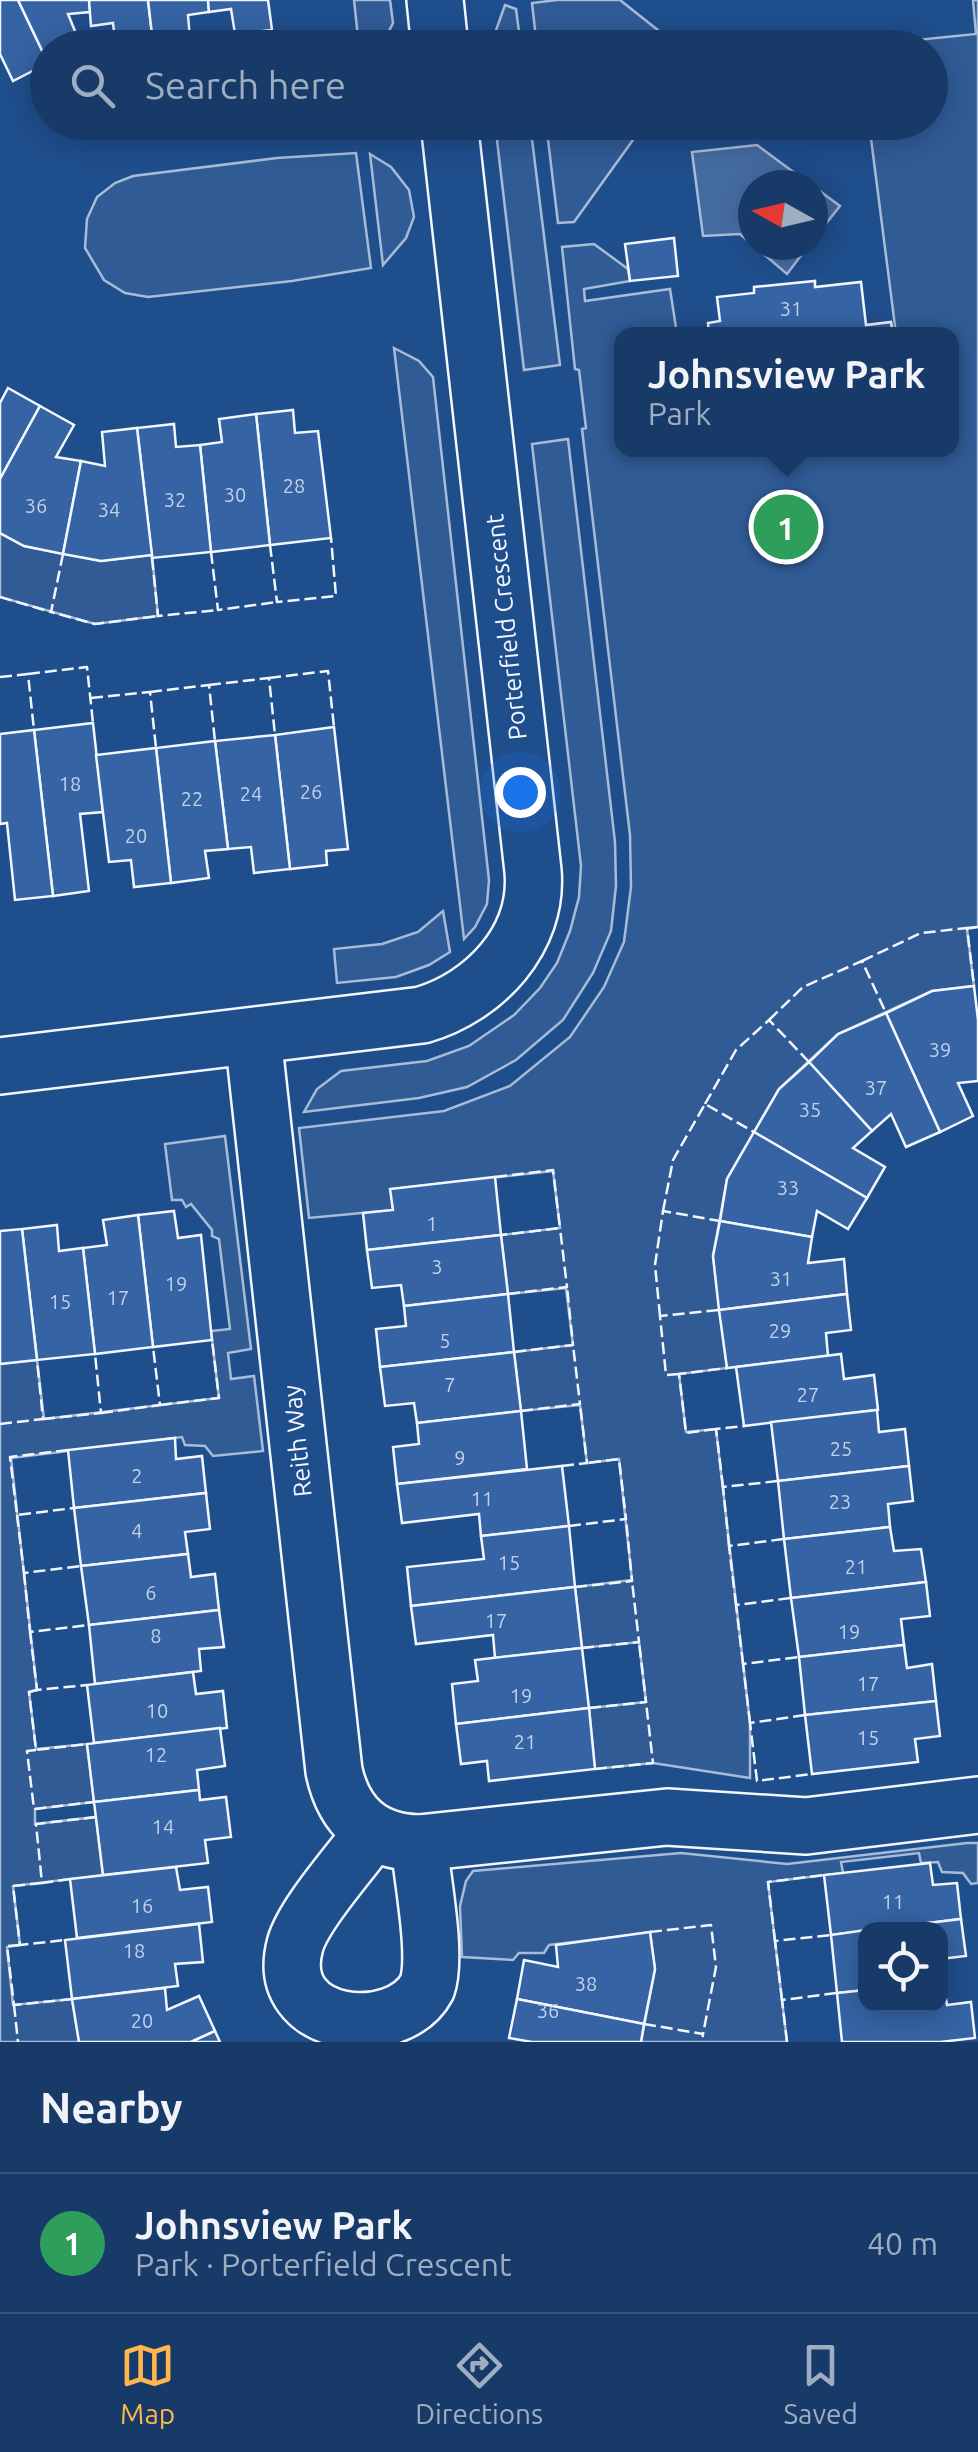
<!DOCTYPE html>
<meta charset="utf-8">
<style>
body{margin:0;font-family:Ubuntu,sans-serif;background:#20416f;color:#f1f3f6}
.controls{position:absolute;right:30px;bottom:30px;display:grid;overflow:hidden;border-radius:20px;box-shadow:0 5px 25px #0003}
.controls button{width:90px;height:90px;display:grid;place-items:center;padding:0;border:0;border-bottom:2px solid #36547d;background:#173a69;color:#f1f3f6;font:50px sans-serif}
.compass{position:absolute;left:738px;top:170px;width:90px;height:90px;border-radius:50%;background:#173a69;box-shadow:0 5px 25px #0003;rotate:278deg}
.you{position:absolute;left:520px;top:792px;width:35px;height:35px;margin:-25px;border:8px solid #fff;border-radius:50%;background:#1a73e8;box-shadow:0 0 0 15px #1a73e833}
.badge{display:grid;place-items:center;width:65px;height:65px;border-radius:50%;background:#ffb74d;color:#fff;font-size:32px;font-weight:700}
.pin{position:absolute;translate:-50% -50%;border:5px solid #fff;box-shadow:0 2px 10px #0006}
.popup{position:absolute;left:614px;top:327px;width:345px;height:130px;box-sizing:border-box;display:grid;place-content:center;border-radius:20px;background:#173a69;filter:drop-shadow(0 2px 8px #0005);font-size:32px;white-space:nowrap;color:#9eadc0}
.popup b{font-size:38px;color:#f1f3f6}
.popup::after{content:'';position:absolute;left:50%;top:100%;margin-left:-20px;border:20px solid transparent;border-top-color:#173a69}
.list{margin:0;padding:0;list-style:none}
h2{display:flex;justify-content:space-between;align-items:center;height:130px;margin:0;padding:0 40px;font-size:42px}
h2 small{font-size:32px;font-weight:400;color:#9eadc0}
.list li{display:grid;grid-template-columns:65px 1fr auto;gap:30px;align-items:center;box-sizing:border-box;height:140px;padding:0 40px;border-top:2px solid #36547d}
.list b{display:block;font-size:38px;white-space:nowrap}
.list p{margin:0;font-size:32px;white-space:nowrap;color:#9eadc0}
.list em{font-size:32px;font-style:normal;color:#9eadc0}
.icon{flex:none;width:55px;height:55px;fill:none;stroke:currentColor;stroke-width:2;stroke-linecap:round;stroke-linejoin:round}
.map{position:relative;flex:none;width:978px;height:2042px;overflow:hidden}
.search{position:absolute;background:#173a69;box-shadow:0 5px 25px #0003;left:30px;right:30px;top:30px;height:110px;display:flex;align-items:center;gap:25px;box-sizing:border-box;padding:0 35px;border-radius:55px;color:#9eadc0;font-size:38px}
.sheet{height:270px;background:#173a69}
nav{display:flex;justify-content:space-around;align-items:center;box-sizing:border-box;height:140px;border-top:2px solid #36547d;background:#173a69;font-size:28px;color:#9eadc0}
nav a{display:grid;justify-items:center;gap:5px}
nav .on{color:#ffb74d}
.map>svg:first-child{display:block}
</style>
<div class="map">
<svg width="978" height="2042" viewBox="0 0 978 2042">
<rect width="100%" height="100%" fill="#1f4e8c"/>
<g fill="#305b95" stroke="#a8bbd7" stroke-width="2.5">
<path d="M 354,0 L 390,0 L 393,23 L 381,47 L 359,47 Z"/>
<path d="M 557,0 L 620,0 L 664,35 L 665,47 L 537,47 L 532,3 Z"/>
<path d="M 973,0 L 978,0 L 978,927 L 967,929 L 974,986 L 932,991 L 838,1034 L 779,1089 L 727,1179 L 713,1256 L 727,1368 L 679,1374 L 686,1432 L 716,1429 L 750,1723 L 750,1778 L 653,1763 L 595,1769 L 589,1708 L 646,1702 L 639,1642 L 582,1648 L 575,1587 L 632,1580 L 619,1459 L 587,1463 L 580,1405 L 521,1411 L 514,1352 L 573,1345 L 566,1288 L 508,1294 L 501,1235 L 560,1228 L 553,1171 L 391,1189 L 393,1210 L 309,1218 L 299,1128 L 444,1111 L 510,1086 L 570,1037 L 604,987 L 624,942 L 631,887 L 630,835 L 582,429 L 586,428 L 579,370 L 575,369 L 562,247 L 594,244 L 628,269 L 630,281 L 584,289 L 585,301 L 670,289 L 677,334 L 621,334 L 621,450 L 951,450 L 951,334 L 896,334 L 869,123 L 930,122 L 930,48 L 858,46 L 976,34 Z"/>
<path d="M 505,5 L 516,9 L 521,47 L 490,47 Z"/>
<path d="M 495,123 L 530,123 L 560,365 L 524,370 Z"/>
<path d="M 546,123 L 546,122 L 720,123 L 638,133 L 574,222 L 558,223 Z"/>
<path d="M 356,153 L 371,268 L 292,281 L 148,297 L 125,293 L 104,280 L 85,248 L 87,219 L 97,197 L 115,183 L 133,176 L 277,158 Z"/>
<path d="M 370,154 L 391,167 L 409,190 L 414,217 L 406,238 L 383,265 Z"/>
<path d="M 394,348 L 419,361 L 433,377 L 489,880 L 487,904 L 475,927 L 464,939 Z"/>
<path d="M 568,439 L 615,842 L 616,886 L 611,931 L 593,973 L 563,1020 L 516,1060 L 467,1087 L 419,1098 L 304,1112 L 317,1089 L 341,1071 L 427,1061 L 469,1046 L 514,1015 L 540,988 L 557,963 L 570,931 L 579,897 L 581,866 L 532,444 Z"/>
<path d="M 0,533 L 24,546 L 101,561 L 152,555 L 158,616 L 95,624 L 0,597 Z"/>
<path d="M 443,911 L 450,952 L 429,965 L 396,977 L 337,983 L 334,949 L 382,944 L 418,932 Z"/>
<path d="M 225,1136 L 251,1349 L 228,1353 L 231,1379 L 254,1376 L 263,1451 L 213,1456 L 205,1446 L 185,1445 L 182,1437 L 11,1458 L 37,1690 L 29,1692 L 36,1749 L 87,1744 L 94,1802 L 35,1809 L 35,1824 L 96,1817 L 103,1875 L 13,1886 L 20,1945 L 7,1947 L 13,2005 L 72,1999 L 79,2042 L 0,2042 L 0,1364 L 37,1360 L 44,1419 L 219,1398 L 211,1331 L 230,1329 L 219,1239 L 212,1236 L 212,1230 L 191,1204 L 186,1207 L 182,1200 L 172,1200 L 165,1144 Z"/>
<path d="M 967,1843 L 978,1843 L 978,1883 L 971,1884 L 963,1873 L 942,1872 L 938,1862 L 921,1863 L 919,1853 L 841,1862 L 843,1873 L 768,1882 L 787,2042 L 641,2042 L 655,1969 L 650,1933 L 549,1945 L 544,1953 L 519,1953 L 513,1960 L 462,1957 L 460,1906 L 466,1881 L 473,1871 L 681,1853 L 787,1864 Z"/>
</g>
<g fill="#446ba0" stroke="#a8bbd7" stroke-width="2.5">
<path d="M 757,145 L 811,185 L 753,185 L 753,245 L 809,245 L 787,274 L 740,234 L 703,236 L 692,152 Z"/>
<path d="M 813,186 L 840,206 L 813,240 Z"/>
</g>
<g fill="#3563a3" stroke="#f2f6ff" stroke-width="2.5">
<path d="M 0,0 L 18,0 L 48,63 L 13,81 L 0,54 Z"/>
<path d="M 18,0 L 89,0 L 90,12 L 68,14 L 82,48 L 48,48 L 48,63 Z"/>
<path d="M 89,0 L 148,0 L 153,43 L 116,48 L 113,23 L 91,26 Z"/>
<path d="M 148,0 L 208,0 L 209,12 L 188,15 L 190,39 L 153,43 Z"/>
<path d="M 208,0 L 268,0 L 272,30 L 235,34 L 231,9 L 209,12 Z"/>
<path d="M 674,238 L 678,276 L 630,281 L 625,244 Z"/>
<path d="M 815,281 L 815,287 L 861,282 L 866,325 L 891,322 L 893,334 L 709,334 L 708,323 L 720,321 L 717,297 L 754,293 L 754,287 Z"/>
<path d="M 8,388 L 40,406 L 0,479 L 0,403 Z"/>
<path d="M 40,406 L 74,425 L 56,457 L 81,461 L 63,554 L 24,546 L 0,533 L 0,479 Z"/>
<path d="M 293,410 L 295,433 L 318,431 L 331,538 L 270,545 L 256,414 Z"/>
<path d="M 256,414 L 270,545 L 211,552 L 200,445 L 222,442 L 219,419 Z"/>
<path d="M 174,424 L 176,447 L 200,445 L 211,552 L 152,558 L 137,428 Z"/>
<path d="M 137,428 L 152,555 L 101,561 L 63,554 L 81,461 L 105,466 L 102,432 Z"/>
<path d="M 93,723 L 103,812 L 80,814 L 89,891 L 53,896 L 34,730 Z"/>
<path d="M 334,727 L 348,849 L 326,851 L 327,865 L 290,869 L 275,735 Z"/>
<path d="M 34,730 L 53,896 L 15,900 L 7,823 L 0,824 L 0,734 Z"/>
<path d="M 275,735 L 290,869 L 254,873 L 251,847 L 228,849 L 215,741 Z"/>
<path d="M 215,741 L 228,849 L 205,851 L 209,878 L 171,883 L 156,748 Z"/>
<path d="M 156,748 L 171,883 L 134,887 L 131,860 L 109,862 L 96,755 Z"/>
<path d="M 974,986 L 978,1020 L 978,1081 L 958,1083 L 973,1116 L 940,1132 L 886,1013 L 932,991 Z"/>
<path d="M 886,1013 L 940,1132 L 906,1147 L 891,1114 L 872,1131 L 809,1062 L 838,1034 Z"/>
<path d="M 809,1062 L 872,1131 L 853,1148 L 885,1167 L 867,1198 L 754,1132 L 779,1089 Z"/>
<path d="M 754,1132 L 867,1198 L 848,1229 L 817,1211 L 812,1237 L 720,1221 L 727,1179 Z"/>
<path d="M 495,1177 L 501,1235 L 367,1250 L 363,1213 L 393,1210 L 390,1189 Z"/>
<path d="M 174,1211 L 178,1238 L 201,1235 L 212,1340 L 153,1347 L 138,1215 Z"/>
<path d="M 138,1215 L 153,1347 L 95,1354 L 83,1248 L 107,1245 L 103,1220 Z"/>
<path d="M 720,1221 L 812,1237 L 808,1263 L 844,1259 L 847,1294 L 719,1310 L 713,1256 Z"/>
<path d="M 57,1225 L 59,1251 L 83,1248 L 95,1354 L 37,1360 L 22,1229 Z"/>
<path d="M 22,1229 L 37,1360 L 0,1364 L 0,1231 Z"/>
<path d="M 501,1235 L 508,1294 L 404,1306 L 401,1285 L 372,1288 L 367,1250 Z"/>
<path d="M 508,1294 L 514,1352 L 380,1367 L 376,1329 L 406,1326 L 404,1306 Z"/>
<path d="M 847,1294 L 851,1330 L 826,1333 L 828,1356 L 727,1368 L 719,1310 Z"/>
<path d="M 514,1352 L 521,1411 L 417,1423 L 414,1403 L 385,1406 L 380,1367 Z"/>
<path d="M 841,1354 L 844,1379 L 874,1375 L 878,1410 L 744,1426 L 736,1367 Z"/>
<path d="M 877,1410 L 879,1432 L 905,1429 L 909,1466 L 778,1481 L 771,1422 Z"/>
<path d="M 521,1411 L 527,1469 L 397,1484 L 393,1447 L 419,1444 L 417,1423 Z"/>
<path d="M 175,1438 L 176,1459 L 202,1456 L 206,1493 L 74,1508 L 68,1450 Z"/>
<path d="M 562,1466 L 569,1526 L 481,1536 L 479,1514 L 402,1523 L 397,1484 Z"/>
<path d="M 909,1466 L 913,1501 L 888,1504 L 890,1527 L 784,1539 L 778,1481 Z"/>
<path d="M 206,1493 L 210,1529 L 185,1532 L 188,1554 L 81,1566 L 74,1508 Z"/>
<path d="M 569,1526 L 575,1587 L 411,1606 L 407,1567 L 484,1559 L 481,1536 Z"/>
<path d="M 890,1527 L 894,1551 L 921,1549 L 926,1582 L 791,1598 L 784,1539 Z"/>
<path d="M 188,1554 L 191,1577 L 215,1574 L 219,1610 L 89,1625 L 81,1566 Z"/>
<path d="M 926,1582 L 930,1616 L 901,1619 L 904,1645 L 799,1657 L 791,1598 Z"/>
<path d="M 575,1587 L 582,1648 L 495,1658 L 493,1635 L 416,1644 L 411,1606 Z"/>
<path d="M 219,1610 L 224,1647 L 199,1649 L 201,1671 L 95,1684 L 89,1625 Z"/>
<path d="M 904,1645 L 907,1668 L 932,1664 L 936,1701 L 805,1715 L 799,1657 Z"/>
<path d="M 582,1648 L 589,1708 L 456,1724 L 452,1684 L 478,1681 L 475,1660 Z"/>
<path d="M 193,1672 L 196,1694 L 223,1691 L 227,1728 L 94,1743 L 87,1685 Z"/>
<path d="M 936,1701 L 940,1736 L 915,1739 L 918,1762 L 812,1774 L 805,1715 Z"/>
<path d="M 589,1708 L 595,1769 L 489,1781 L 487,1761 L 461,1764 L 456,1724 Z"/>
<path d="M 220,1728 L 225,1766 L 197,1770 L 199,1790 L 94,1802 L 87,1744 Z"/>
<path d="M 199,1790 L 200,1800 L 226,1797 L 231,1837 L 205,1840 L 208,1863 L 103,1875 L 94,1802 Z"/>
<path d="M 930,1863 L 933,1885 L 957,1883 L 961,1919 L 831,1935 L 824,1875 Z"/>
<path d="M 176,1867 L 180,1890 L 208,1887 L 212,1922 L 77,1938 L 70,1879 Z"/>
<path d="M 961,1919 L 966,1956 L 940,1959 L 940,1930 L 872,1930 Z"/>
<path d="M 199,1924 L 203,1962 L 175,1964 L 178,1986 L 72,1999 L 65,1940 Z"/>
<path d="M 866,1930 L 866,1990 L 837,1993 L 831,1935 Z"/>
<path d="M 650,1932 L 655,1969 L 644,2024 L 517,1999 L 524,1960 L 558,1967 L 556,1945 Z"/>
<path d="M 940,1981 L 943,1981 L 947,2005 L 971,2002 L 975,2038 L 940,2042 L 842,2042 L 837,1993 L 866,1990 L 866,2004 L 940,2004 Z"/>
<path d="M 165,1988 L 167,2010 L 199,1996 L 215,2031 L 191,2042 L 79,2042 L 72,1999 Z"/>
<path d="M 517,1999 L 644,2024 L 641,2042 L 532,2042 L 509,2038 Z"/>
<path d="M 215,2031 L 220,2042 L 191,2042 Z"/>
</g>
<g fill="none" stroke-linecap="round" stroke-linejoin="round">
<defs>
<g id="minor">
<path d="M 435,0 L 440,48"/>
<path d="M 253,1037 L 334,1771 C 344,1817 372,1842 419,1843 L 667,1817 L 806,1826 L 978,1805"/>
<path d="M 0,1066 L 422,1015 C 484,997 539,940 533,871 L 449,122"/>
<path d="M 372,1833 C 352,1860 303,1915 295,1945 C 272,2031 398,2042 427,1987 C 438,1956 422,1879 419,1843"/>
</g>
</defs>
<use href="#minor" stroke="#f2f6ff" stroke-width="60"/>
<use href="#minor" stroke="#1f4e8c" stroke-width="55"/>
<g stroke="#f2f6ff" stroke-width="2.5" stroke-dasharray="12 5" stroke-linecap="butt">
<path d="M 270,545 L 277,602 L 336,596 L 331,538"/>
<path d="M 211,552 L 218,610 L 277,602"/>
<path d="M 63,554 L 51,612 L 95,624 L 158,616"/>
<path d="M 152,558 L 158,616 L 218,610"/>
<path d="M 0,597 L 51,612"/>
<path d="M 28,674 L 87,667 L 93,723"/>
<path d="M 0,677 L 28,674 L 34,730"/>
<path d="M 269,678 L 328,671 L 334,727"/>
<path d="M 209,685 L 269,678 L 275,735"/>
<path d="M 150,692 L 209,685 L 215,741"/>
<path d="M 91,698 L 150,692 L 156,748"/>
<path d="M 967,928 L 978,927"/>
<path d="M 862,961 L 921,933 L 967,928 L 974,986"/>
<path d="M 769,1020 L 803,987 L 862,961 L 886,1013"/>
<path d="M 705,1104 L 736,1050 L 769,1020 L 809,1062"/>
<path d="M 495,1177 L 553,1170 L 560,1228 L 501,1235"/>
<path d="M 663,1211 L 673,1160 L 705,1104 L 754,1132"/>
<path d="M 508,1294 L 567,1287 L 560,1228"/>
<path d="M 660,1316 L 655,1265 L 663,1211 L 720,1221"/>
<path d="M 514,1352 L 573,1345 L 567,1287"/>
<path d="M 679,1374 L 666,1375 L 660,1316 L 719,1310"/>
<path d="M 160,1405 L 219,1398 L 212,1340"/>
<path d="M 521,1411 L 580,1404 L 573,1345"/>
<path d="M 101,1413 L 160,1405 L 153,1347"/>
<path d="M 43,1419 L 101,1413 L 95,1354"/>
<path d="M 0,1424 L 43,1419 L 37,1360"/>
<path d="M 716,1429 L 686,1433 L 679,1374 L 727,1368"/>
<path d="M 68,1450 L 10,1457 L 17,1515 L 74,1508"/>
<path d="M 562,1466 L 587,1463 L 580,1404"/>
<path d="M 723,1487 L 716,1429 L 744,1426"/>
<path d="M 17,1515 L 24,1573 L 81,1566"/>
<path d="M 569,1526 L 626,1519 L 619,1459 L 587,1463"/>
<path d="M 729,1546 L 723,1487 L 778,1481"/>
<path d="M 24,1573 L 30,1632 L 89,1625"/>
<path d="M 575,1587 L 632,1581 L 626,1519"/>
<path d="M 736,1605 L 729,1546 L 784,1539"/>
<path d="M 30,1632 L 37,1690 L 87,1685"/>
<path d="M 582,1648 L 639,1642 L 632,1581"/>
<path d="M 743,1664 L 736,1605 L 791,1598"/>
<path d="M 37,1690 L 29,1692 L 36,1750 L 87,1744"/>
<path d="M 589,1708 L 646,1702 L 639,1642"/>
<path d="M 805,1715 L 750,1723 L 757,1781 L 812,1774"/>
<path d="M 750,1723 L 743,1664 L 799,1657"/>
<path d="M 36,1750 L 27,1751 L 34,1809 L 94,1802"/>
<path d="M 595,1769 L 653,1763 L 646,1702"/>
<path d="M 70,1879 L 42,1883 L 36,1824 L 96,1817"/>
<path d="M 42,1883 L 13,1886 L 20,1945 L 65,1940"/>
<path d="M 650,1932 L 711,1925 L 716,1967 L 703,2034"/>
<path d="M 775,1941 L 768,1882 L 824,1875"/>
<path d="M 20,1945 L 7,1946 L 14,2005 L 72,1999"/>
<path d="M 782,2000 L 775,1941 L 831,1935"/>
<path d="M 14,2005 L 18,2042"/>
<path d="M 644,2024 L 703,2034 L 702,2042"/>
<path d="M 787,2042 L 782,2000 L 837,1993"/>
</g>
</g>
<g text-anchor="middle" stroke-width="8" stroke-linejoin="round" paint-order="stroke">
<g font-size="20" fill="#c3d1e8">
<text x="791" y="316">31</text>
<text x="294" y="493">28</text>
<text x="235" y="502">30</text>
<text x="175" y="507">32</text>
<text x="36" y="513">36</text>
<text x="109" y="517">34</text>
<text x="70" y="791">18</text>
<text x="311" y="799">26</text>
<text x="251" y="801">24</text>
<text x="192" y="806">22</text>
<text x="136" y="843">20</text>
<text x="940" y="1057">39</text>
<text x="876" y="1095">37</text>
<text x="810" y="1117">35</text>
<text x="788" y="1195">33</text>
<text x="432" y="1231">1</text>
<text x="437" y="1274">3</text>
<text x="781" y="1286">31</text>
<text x="176" y="1291">19</text>
<text x="118" y="1305">17</text>
<text x="60" y="1309">15</text>
<text x="780" y="1338">29</text>
<text x="445" y="1348">5</text>
<text x="450" y="1392">7</text>
<text x="808" y="1402">27</text>
<text x="841" y="1456">25</text>
<text x="460" y="1465">9</text>
<text x="137" y="1483">2</text>
<text x="482" y="1506">11</text>
<text x="840" y="1509">23</text>
<text x="137" y="1538">4</text>
<text x="509" y="1570">15</text>
<text x="856" y="1574">21</text>
<text x="151" y="1600">6</text>
<text x="496" y="1628">17</text>
<text x="849" y="1639">19</text>
<text x="156" y="1643">8</text>
<text x="868" y="1691">17</text>
<text x="521" y="1703">19</text>
<text x="157" y="1718">10</text>
<text x="868" y="1745">15</text>
<text x="525" y="1749">21</text>
<text x="156" y="1762">12</text>
<text x="163" y="1834">14</text>
<text x="893" y="1909">11</text>
<text x="142" y="1913">16</text>
<text x="134" y="1958">18</text>
<text x="586" y="1991">38</text>
<text x="548" y="2018">36</text>
<text x="142" y="2028">20</text>
</g>
<g font-size="25" fill="#f2f6ff" stroke="#1f4e8c">
<text transform="translate(506 627) rotate(-96)" y="9">Porterfield Crescent</text>
<text transform="translate(297 1441) rotate(-96)" y="9">Reith Way</text>
</g>
</g>
</svg>
<div class="controls">
<button><svg class="icon" aria-label="locate" viewBox="0 0 24 24"><circle cx="12" cy="12" r="6"/><path d="M12 2v4M12 18v4M2 12h4M18 12h4"/></svg></button>
</div>
<svg class="compass" viewBox="-18 -18 36 36"><path d="M0-13l5 13h-10z" fill="#e53935"/><path d="M0 13l5-13h-10z" fill="#9eadc0"/></svg>
<div class="you"></div>
<div class="pin badge" style="left:786px;top:527px;background:#2e9e5b">1</div>
<div class="popup"><b>Johnsview Park</b>Park</div>
<div class="search"><svg class="icon" aria-label="search" viewBox="0 0 24 24"><circle cx="10" cy="10" r="6"/><path d="M15 15l6 6"/></svg>Search here</div>
</div>
<section class="sheet">
<h2>Nearby<small></small></h2>
<ul class="list">
<li><span class="badge" style="background:#2e9e5b">1</span><div><b>Johnsview Park</b><p>Park · Porterfield Crescent</p></div><em>40 m</em></li>
</ul>
</section>
<nav>
<a class="on"><svg class="icon" aria-label="map" viewBox="0 0 24 24"><path d="M3 6l6-2 6 2 6-2v14l-6 2-6-2-6 2zM9 4v14M15 6v14"/></svg>Map</a>
<a><svg class="icon" aria-label="directions" viewBox="0 0 24 24"><path d="M12 3l9 9-9 9-9-9zM9 14v-3h6M13 9l2 2-2 2"/></svg>Directions</a>
<a><svg class="icon" aria-label="saved" viewBox="0 0 24 24"><path d="M7 4h10v16l-5-4-5 4z"/></svg>Saved</a>
</nav>
